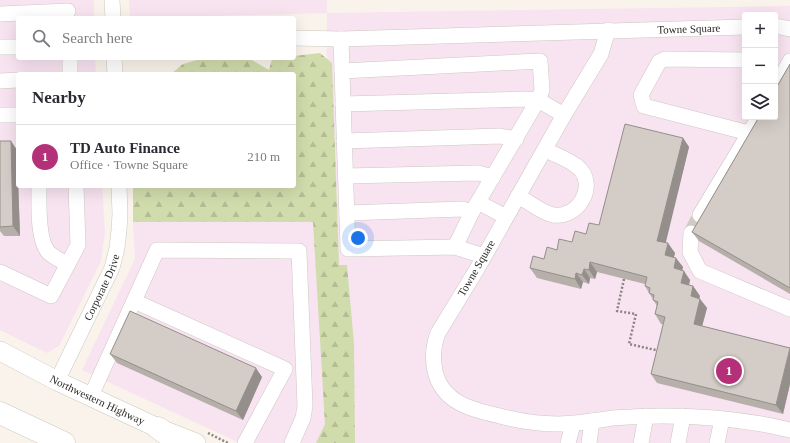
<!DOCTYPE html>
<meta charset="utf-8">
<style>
body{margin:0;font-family:Georgia,serif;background:#f2f2f3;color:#2b2b33}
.controls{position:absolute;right:12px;top:12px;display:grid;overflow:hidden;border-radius:4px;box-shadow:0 4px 16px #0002}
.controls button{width:36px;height:36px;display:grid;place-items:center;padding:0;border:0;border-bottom:1px solid #e1e1e2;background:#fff;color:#2b2b33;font:20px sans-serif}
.you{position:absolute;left:358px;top:238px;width:14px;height:14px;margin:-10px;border:3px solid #fff;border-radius:50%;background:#1a73e8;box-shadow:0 0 0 6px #1a73e833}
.badge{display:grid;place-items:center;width:26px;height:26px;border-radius:50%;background:#b43179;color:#fff;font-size:13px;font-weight:700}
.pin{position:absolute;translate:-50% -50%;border:2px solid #fff;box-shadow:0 1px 4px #0006}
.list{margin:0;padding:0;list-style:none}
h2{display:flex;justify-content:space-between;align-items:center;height:52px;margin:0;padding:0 16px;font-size:17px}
h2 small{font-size:13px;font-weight:400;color:#7c7c81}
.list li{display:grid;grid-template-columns:26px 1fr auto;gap:12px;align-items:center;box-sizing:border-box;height:64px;padding:0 16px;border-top:1px solid #e1e1e2}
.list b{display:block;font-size:15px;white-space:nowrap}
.list p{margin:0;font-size:13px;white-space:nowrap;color:#7c7c81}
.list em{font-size:13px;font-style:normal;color:#7c7c81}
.icon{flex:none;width:22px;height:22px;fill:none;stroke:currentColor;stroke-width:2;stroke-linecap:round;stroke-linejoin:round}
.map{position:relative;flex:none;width:790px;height:443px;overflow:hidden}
.search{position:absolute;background:#fff;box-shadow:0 4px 16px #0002;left:16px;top:16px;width:280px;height:44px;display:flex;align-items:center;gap:10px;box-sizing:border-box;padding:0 14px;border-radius:4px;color:#7c7c81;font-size:15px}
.panel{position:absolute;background:#fff;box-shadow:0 4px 16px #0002;left:16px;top:72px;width:280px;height:116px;border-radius:4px}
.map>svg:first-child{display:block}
</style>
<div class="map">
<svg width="790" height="443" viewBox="0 0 790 443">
<defs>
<pattern id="forest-firs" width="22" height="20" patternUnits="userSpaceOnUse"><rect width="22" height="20" fill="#d1dcac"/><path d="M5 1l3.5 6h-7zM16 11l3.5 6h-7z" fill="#b4bd94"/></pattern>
</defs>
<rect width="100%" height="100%" fill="#f9f3eb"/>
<g fill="#f8e3f1" fill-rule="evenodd">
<path d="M 0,0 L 94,0 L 94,18 L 18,18 L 18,58 L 95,58 L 96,74 L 18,74 L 18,186 L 102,186 L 105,232 L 101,261 L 59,346 L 47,353 L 0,330 Z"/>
<path d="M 129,0 L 327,0 L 327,13 L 790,6 L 790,443 L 240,443 L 82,370 L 135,259 L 133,222 L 326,222 L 327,13 L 130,18 ZM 745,15 L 775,15 L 775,117 L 745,117 Z"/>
</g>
<path fill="url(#forest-firs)" d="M 320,53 L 332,63 L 339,265 L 347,265 L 354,344 L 355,443 L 316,443 L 325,424 L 313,222 L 133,222 L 133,186 L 294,186 L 294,74 L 171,74 L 183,64 L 204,58 L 250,59 L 269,70 L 272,59 L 294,58 L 294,56 Z"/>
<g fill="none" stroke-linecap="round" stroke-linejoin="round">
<path stroke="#d0cbc4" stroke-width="15" stroke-dasharray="15 8" stroke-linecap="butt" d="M 691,233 L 700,215"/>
<defs>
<g id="minor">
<path d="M 112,0 L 113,18"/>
<path d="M 0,14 L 68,11"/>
<path d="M 775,26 L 790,29"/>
<path d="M 608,30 L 601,54 L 564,115 L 477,269 L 438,333 C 433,346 432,357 435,371 C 442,403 473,410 500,416 C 519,421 538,424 558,424 C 576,424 594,421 612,418 C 629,417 646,416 663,416 C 705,416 749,420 790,430"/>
<path id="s1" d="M 294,38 L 341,39 L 745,27"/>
<path d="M 341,39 L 342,71"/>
<path d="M 0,47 L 18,47"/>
<path d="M 70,58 L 70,74"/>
<path d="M 114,58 L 115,74"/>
<path d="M 745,60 L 665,59 L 659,62 L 641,95 L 644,106 L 749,133"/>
<path d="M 0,81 L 18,80"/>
<path d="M 775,89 L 790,61"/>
<path d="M 343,104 L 526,99 L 538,100 L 472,212 L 455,247"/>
<path d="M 0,115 L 18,115"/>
<path d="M 344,141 L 500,136 L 516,139"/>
<path d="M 345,176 L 478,173 L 493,177"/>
<path d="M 39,186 C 39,203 37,241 49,253 C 54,257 61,261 67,264"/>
<path d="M 518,196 C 529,202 541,212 553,215 C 577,219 597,188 580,169 C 571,160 556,155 545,150"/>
<path d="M 478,202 L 506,217"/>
<path d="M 347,213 L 462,209 L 472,212"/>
<path d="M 700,215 L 759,117"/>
<path d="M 691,233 L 690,252 L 700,271 L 790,309"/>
<path d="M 484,256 L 455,247 L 348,249 L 342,71 L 540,61 L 542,90 L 538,100 L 564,115"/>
<path d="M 0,272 L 51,296 L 78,245 L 76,186"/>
<path d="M 134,301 L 285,369 L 245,443"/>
<path id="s2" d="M 57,381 L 112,268 L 117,248 L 119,230 L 120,214 L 119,186"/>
<path d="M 91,396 L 157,250 L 299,251 L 305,406 L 303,418 L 292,443"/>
<path d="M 568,443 L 573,424"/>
<path d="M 589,443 L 592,421"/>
<path d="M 641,443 L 646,416"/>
<path d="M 678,443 L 683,416"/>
<path d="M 717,443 L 722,419"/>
</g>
<g id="major">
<path id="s3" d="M 0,351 L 57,381 L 158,428 L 196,443"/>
</g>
<g id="highway">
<path d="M 0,413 L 64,443"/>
<path d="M 158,428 L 179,443"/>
</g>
</defs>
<use href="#minor" stroke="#cdc8c0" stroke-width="16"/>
<use href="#major" stroke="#cdc8c0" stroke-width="20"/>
<use href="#highway" stroke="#cdc8c0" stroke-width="23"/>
<g stroke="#898580" stroke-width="2.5" stroke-dasharray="2 2" stroke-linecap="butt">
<path d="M 624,279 L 617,311 L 636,314 L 629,344 L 660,351"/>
<path d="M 208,433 L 228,443"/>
</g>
<use href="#minor" stroke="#fff" stroke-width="15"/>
<use href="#major" stroke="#fff" stroke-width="19"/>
<use href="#highway" stroke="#fff" stroke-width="22"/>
</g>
<g fill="#b6afaa">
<path d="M 790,64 L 790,294 L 699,241 L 692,232 Z"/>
<path d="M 683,138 L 689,147 L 665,243 L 675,253 L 674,257 L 683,267 L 682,271 L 690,280 L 689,285 L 693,286 L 700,296 L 699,298 L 700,299 L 707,308 L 702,326 L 790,348 L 790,384 L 783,414 L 657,383 L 651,374 L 663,324 L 661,324 L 655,314 L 657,306 L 645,286 L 645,284 L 597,272 L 595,279 L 590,278 L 589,284 L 583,282 L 581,289 L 537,278 L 530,268 L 557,250 L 572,242 L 599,225 Z"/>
<path d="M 0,141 L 17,150 L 20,236 L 4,236 L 0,231 Z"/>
<path d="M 110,354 L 262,377 L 243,420 L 117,363 Z"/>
</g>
<g fill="#948f8b">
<path d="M 683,138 L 689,147 L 664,250 L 657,241 Z"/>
<path d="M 11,141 L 17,150 L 20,236 L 13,226 Z"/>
<path d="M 668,243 L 675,253 L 672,264 L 665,255 Z"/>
<path d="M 676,258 L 683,267 L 680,278 L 674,268 Z"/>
<path d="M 590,262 L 597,272 L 595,279 L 589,270 Z"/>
<path d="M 584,269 L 590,278 L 589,284 L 582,275 Z"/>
<path d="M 684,271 L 690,280 L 687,293 L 681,283 Z"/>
<path d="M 576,273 L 583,282 L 581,289 L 575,279 Z"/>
<path d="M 693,286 L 700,296 L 697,306 L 691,296 Z"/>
<path d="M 700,299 L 707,308 L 700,334 L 694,324 Z"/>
<path d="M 790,349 L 790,384 L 783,414 L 776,405 Z"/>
<path d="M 256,368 L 262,377 L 243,420 L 236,411 Z"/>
</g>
<g fill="#d4ccc6" stroke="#948f8b">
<path d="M 790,64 L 790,288 L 692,232 L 759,117 L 775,117 L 775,90 Z"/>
<path d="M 625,124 L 683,138 L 657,241 L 668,243 L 665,255 L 676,258 L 674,268 L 684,271 L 681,283 L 693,286 L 691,296 L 700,299 L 694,324 L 790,348 L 776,405 L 651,374 L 665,317 L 655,314 L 658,302 L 653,300 L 654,295 L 649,293 L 650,288 L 645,286 L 647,277 L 590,262 L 589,270 L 584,269 L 582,275 L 576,273 L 575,279 L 530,268 L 533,256 L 544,259 L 547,247 L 557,250 L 559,239 L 572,242 L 575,231 L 586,234 L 589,223 L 599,225 Z"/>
<path d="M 0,141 L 11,141 L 13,226 L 0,227 Z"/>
<path d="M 130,311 L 256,368 L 236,411 L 110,354 Z"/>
</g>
<g text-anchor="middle" stroke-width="3.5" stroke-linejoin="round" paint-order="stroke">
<g font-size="11" fill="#2c2a27" stroke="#fff">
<text dy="4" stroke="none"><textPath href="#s1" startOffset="395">Towne Square</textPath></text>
<text transform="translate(476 268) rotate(-60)" y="4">Towne Square</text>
<text dy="4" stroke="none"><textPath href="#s2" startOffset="104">Corporate Drive</textPath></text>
<text dy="4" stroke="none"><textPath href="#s3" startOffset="109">Northwestern Highway</textPath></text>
</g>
</g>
</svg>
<div class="controls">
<button>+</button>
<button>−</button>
<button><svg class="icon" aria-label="layers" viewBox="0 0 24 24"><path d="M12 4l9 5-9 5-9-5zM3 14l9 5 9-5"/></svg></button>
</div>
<div class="you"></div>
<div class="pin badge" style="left:729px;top:371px">1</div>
<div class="search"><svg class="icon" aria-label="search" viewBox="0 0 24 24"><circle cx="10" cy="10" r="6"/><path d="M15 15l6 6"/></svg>Search here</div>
<section class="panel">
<h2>Nearby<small></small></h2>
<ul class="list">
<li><span class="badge">1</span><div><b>TD Auto Finance</b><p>Office · Towne Square</p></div><em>210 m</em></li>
</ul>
</section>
</div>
